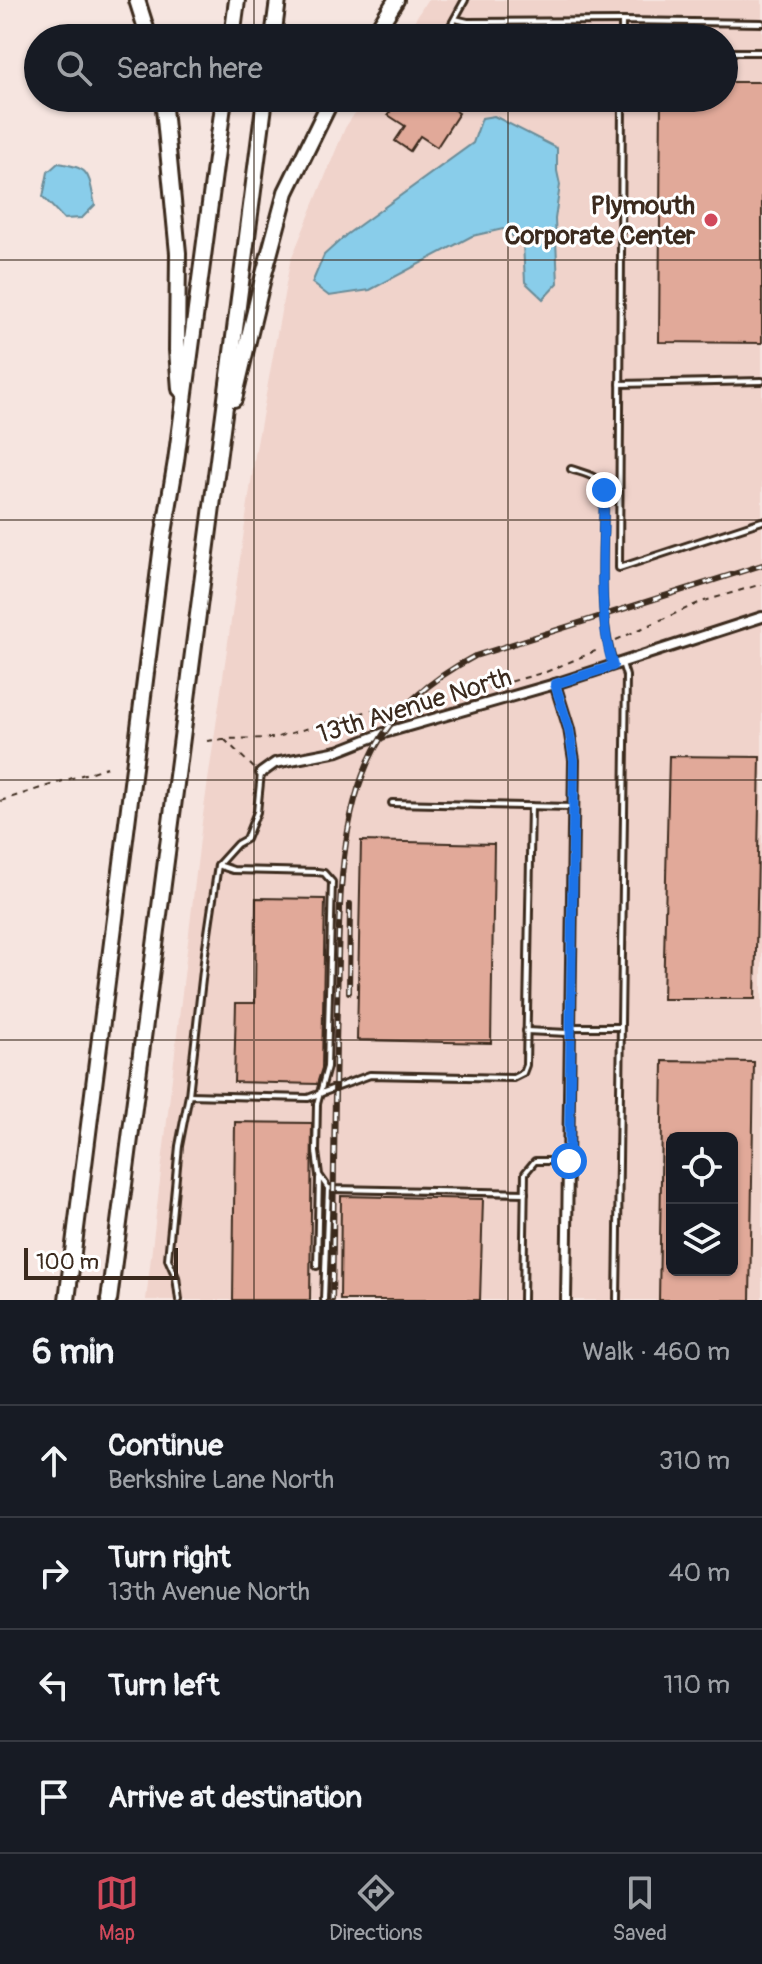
<!DOCTYPE html>
<meta charset="utf-8">
<style>
body{margin:0;font-family:Pangolin,sans-serif;background:#242831;color:#f1f3f6}
.controls{position:absolute;right:24px;bottom:24px;display:grid;overflow:hidden;border-radius:12px;box-shadow:0 2px 6px #0004}
.controls button{width:72px;height:72px;display:grid;place-items:center;padding:0;border:0;border-bottom:2px solid #363941;background:#171b24;color:#f1f3f6;font:40px sans-serif}
.scale{position:absolute;left:24px;bottom:20px;width:154px;box-sizing:border-box;padding-left:8px;border:4px solid #3b2a1e;border-top:0;font-size:22px;line-height:28px;white-space:nowrap;color:#3b2a1e;-webkit-text-stroke:6px #fff;paint-order:stroke}
.stop{position:absolute;width:24px;height:24px;margin:-18px;border:6px solid #1a73e8;border-radius:50%;background:#fff}
.stop.end{background:#1a73e8;border-color:#fff;box-shadow:0 2px 8px #0008}
.list{margin:0;padding:0;list-style:none}
h2{display:flex;justify-content:space-between;align-items:center;height:104px;margin:0;padding:0 32px;font-size:34px}
h2 small{font-size:26px;font-weight:400;color:#9ea1a6}
.list li{display:grid;grid-template-columns:52px 1fr auto;gap:24px;align-items:center;box-sizing:border-box;height:112px;padding:0 32px;border-top:2px solid #363941}
.list b{display:block;font-size:30px;white-space:nowrap}
.list p{margin:0;font-size:26px;white-space:nowrap;color:#9ea1a6}
.list em{font-size:26px;font-style:normal;color:#9ea1a6}
.icon{flex:none;width:44px;height:44px;fill:none;stroke:currentColor;stroke-width:2;stroke-linecap:round;stroke-linejoin:round}
.map{position:relative;flex:none;width:762px;height:1300px;overflow:hidden}
.search{position:absolute;background:#171b24;box-shadow:0 2px 6px #0004;left:24px;right:24px;top:24px;height:88px;display:flex;align-items:center;gap:20px;box-sizing:border-box;padding:0 28px;border-radius:44px;color:#9ea1a6;font-size:30px}
.sheet{height:552px;background:#171b24}
nav{display:flex;justify-content:space-around;align-items:center;box-sizing:border-box;height:112px;border-top:2px solid #363941;background:#171b24;font-size:22px;color:#9ea1a6}
nav a{display:grid;justify-items:center;gap:4px}
nav .on{color:#d1495b}
.map>svg:first-child{display:block}
</style>
<div class="map">
<svg width="762" height="1300" viewBox="0 0 762 1300">
<rect width="100%" height="100%" fill="#f6e5e0"/>
<filter id="ink" filterUnits="userSpaceOnUse"><feTurbulence type="fractalNoise" baseFrequency=".0125" numOctaves="2"/><feDisplacementMap in="SourceGraphic" scale="16" xChannelSelector="R" yChannelSelector="G"/><feConvolveMatrix kernelMatrix="1 2 1 2 8 2 1 2 1" color-interpolation-filters="sRGB"/></filter>
<g filter="url(#ink)">
<path fill="#f0d3cb" fill-rule="evenodd" d="M 427,0 L 762,0 L 762,1300 L 146,1300 L 202,822 L 255,455 L 290,262 L 345,128 L 365,98 L 724,98 L 724,38 L 404,38 ZM 672,1138 L 732,1138 L 732,1270 L 672,1270 Z"/>
<g fill="#89cdea" stroke="#6a8c98" stroke-width="2">
<path d="M 494,116 L 557,148 L 557,171 L 560,185 L 555,219 L 558,283 L 543,299 L 525,282 L 523,244 L 503,229 L 472,236 L 370,290 L 329,296 L 312,283 L 324,255 L 346,235 L 473,143 L 482,118 Z"/>
<path d="M 58,163 C 92,168 88,174 95,205 L 82,218 L 64,219 L 43,197 L 48,172 Z"/>
</g>
<g fill="#e1a999" stroke="#3b2a1e" stroke-width="2" fill-rule="evenodd">
<path d="M 724,82 L 762,82 L 762,343 L 659,342 L 661,98 L 724,98 Z"/>
<path d="M 399,98 L 446,98 L 443,103 L 459,113 L 437,147 L 420,136 L 410,151 L 395,141 L 405,126 L 388,115 Z"/>
<path d="M 669,756 L 760,757 L 755,999 L 663,999 Z"/>
<path d="M 361,841 L 494,844 L 491,1043 L 357,1040 Z"/>
<path d="M 256,898 L 325,899 L 322,1068 L 317,1084 L 234,1082 L 236,1003 L 255,1003 Z"/>
<path d="M 663,1061 L 754,1062 L 750,1300 L 659,1300 ZM 672,1138 L 732,1138 L 732,1270 L 672,1270 Z"/>
<path d="M 235,1122 L 312,1123 L 310,1300 L 233,1300 Z"/>
<path d="M 341,1196 L 483,1199 L 480,1300 L 340,1300 Z"/>
</g>
<g fill="none" stroke-linecap="round" stroke-linejoin="round">
<defs>
<g id="service">
<path d="M 455,19 L 468,22 L 622,21"/>
<path d="M 444,38 L 465,0"/>
<path d="M 622,38 L 622,21 L 762,23"/>
<path d="M 724,52 L 762,52"/>
<path d="M 622,98 L 619,568 L 762,521"/>
<path d="M 620,384 L 762,381"/>
<path d="M 571,469 C 585,474 599,475 604,490 C 604,542 597,616 613,663"/>
<path d="M 392,803 L 572,807"/>
<path d="M 218,865 L 233,870 L 317,872 L 324,873 L 332,882 L 327,1067 L 317,1104 L 316,1152 L 319,1175 L 328,1188 L 334,1189 L 525,1193"/>
<path d="M 571,1027 L 620,1027"/>
<path d="M 526,1031 L 568,1033"/>
<path d="M 189,1095 L 205,953 L 218,865 L 237,844 L 246,839 L 257,812 L 261,773"/>
<path d="M 317,1266 L 319,1178"/>
<path d="M 179,1300 L 176,1277 L 168,1259 L 179,1146 L 189,1095 L 308,1098 L 370,1075 L 513,1078 L 523,1073 L 526,1065 L 531,806"/>
<path d="M 324,1300 L 328,1188"/>
<path d="M 523,1300 L 525,1173 L 535,1161 L 566,1161"/>
<path d="M 617,1300 L 626,676 L 622,663"/>
</g>
<g id="minor">
<path d="M 555,684 L 569,729 L 574,760 L 566,1300"/>
<path d="M 261,773 L 275,763 L 338,751 L 384,733 L 555,684 L 762,617"/>
</g>
<g id="motorway">
<path d="M 137,0 L 149,38"/>
<path d="M 232,38 L 237,0"/>
<path d="M 273,38 L 278,0"/>
<path d="M 372,38 L 396,0"/>
<path d="M 163,98 L 178,253 L 177,350 L 180,389"/>
<path d="M 234,399 L 264,274 L 286,192 L 332,98"/>
<path d="M 67,1300 L 162,545 L 176,461 L 224,98"/>
<path d="M 109,1300 L 265,98"/>
</g>
</defs>
<use href="#service" stroke="#3b2a1e" stroke-width="10"/>
<use href="#minor" stroke="#3b2a1e" stroke-width="14"/>
<use href="#motorway" stroke="#3b2a1e" stroke-width="20"/>
<g stroke="#3b2a1e" stroke-width="2" stroke-dasharray="6 6" stroke-linecap="butt">
<path d="M 616,640 L 701,602 L 762,584"/>
<path d="M 224,739 L 254,768"/>
<path d="M 207,741 L 223,739 L 274,738 L 379,708 L 417,707 L 546,672 L 600,649"/>
<path d="M 0,801 L 107,767"/>
</g>
<use href="#service" stroke="#fff" stroke-width="4"/>
<use href="#minor" stroke="#fff" stroke-width="8"/>
<use href="#motorway" stroke="#fff" stroke-width="14"/>
<defs>
<g id="rail">
<path d="M 349,992 L 350,904"/>
<path d="M 332,1300 C 334,1202 334,1105 337,1007 C 339,929 336,821 374,750 C 397,707 433,678 475,656 L 762,565"/>
</g>
</defs>
<use href="#rail" stroke="#3b2a1e" stroke-width="6"/>
<use href="#rail" stroke="#fff" stroke-width="3" stroke-dasharray="9" stroke-linecap="butt"/>
</g>
</g>
<g fill="none" stroke-linecap="round" stroke-linejoin="round" filter="url(#ink)">
<path stroke="#1a73e8" stroke-width="10" d="M 569,1161 L 574,760 L 569,729 L 555,684 L 613,666 C 597,616 604,544 604,490"/>
</g>
<path fill="none" stroke="#3b2a1e" stroke-width="2" stroke-opacity="0.55" d="M 254,0 L 254,38M 508,0 L 508,38M 254,98 L 254,1300M 508,98 L 508,1300M 0,260 L 762,260M 0,520 L 762,520M 0,780 L 762,780M 0,1040 L 762,1040"/>
<circle fill="#d1495b" stroke="#fff" stroke-width="3" cx="711" cy="220" r="8"/>
<g text-anchor="middle" stroke-width="6" stroke-linejoin="round" paint-order="stroke">
<g font-size="26" font-weight="bold" fill="#3b2a1e" stroke="#fff" text-anchor="end">
<text x="695" y="214">Plymouth<tspan x="695" dy="30">Corporate Center</tspan></text>
</g>
<g font-size="26" fill="#3b2a1e" stroke="#fff">
<text transform="translate(414 705) rotate(-17)" y="9">13th Avenue North</text>
</g>
</g>
</svg>
<div class="controls">
<button><svg class="icon" aria-label="locate" viewBox="0 0 24 24"><circle cx="12" cy="12" r="6"/><path d="M12 2v4M12 18v4M2 12h4M18 12h4"/></svg></button>
<button><svg class="icon" aria-label="layers" viewBox="0 0 24 24"><path d="M12 4l9 5-9 5-9-5zM3 14l9 5 9-5"/></svg></button>
</div>
<div class="scale">100 m</div>
<div class="stop" style="left:569px;top:1161px"></div>
<div class="stop end" style="left:604px;top:490px"></div>
<div class="search"><svg class="icon" aria-label="search" viewBox="0 0 24 24"><circle cx="10" cy="10" r="6"/><path d="M15 15l6 6"/></svg>Search here</div>
</div>
<section class="sheet">
<h2>6 min<small>Walk · 460 m</small></h2>
<ul class="list">
<li><svg class="icon" aria-label="ahead" viewBox="0 0 24 24"><path d="M12 20V5M6 11l6-6 6 6"/></svg><div><b>Continue</b><p>Berkshire Lane North</p></div><em>310 m</em></li>
<li><svg class="icon" aria-label="right" viewBox="0 0 24 24"><path d="M7 20v-9h11M14 6l5 5-5 5"/></svg><div><b>Turn right</b><p>13th Avenue North</p></div><em>40 m</em></li>
<li><svg class="icon" aria-label="left" viewBox="0 0 24 24"><path d="M17 20v-9H6M10 6l-5 5 5 5"/></svg><div><b>Turn left</b></div><em>110 m</em></li>
<li><svg class="icon" aria-label="arrive" viewBox="0 0 24 24"><path d="M6 21V4h12l-3 4 3 4H6"/></svg><div><b>Arrive at destination</b></div></li>
</ul>
</section>
<nav>
<a class="on"><svg class="icon" aria-label="map" viewBox="0 0 24 24"><path d="M3 6l6-2 6 2 6-2v14l-6 2-6-2-6 2zM9 4v14M15 6v14"/></svg>Map</a>
<a><svg class="icon" aria-label="directions" viewBox="0 0 24 24"><path d="M12 3l9 9-9 9-9-9zM9 14v-3h6M13 9l2 2-2 2"/></svg>Directions</a>
<a><svg class="icon" aria-label="saved" viewBox="0 0 24 24"><path d="M7 4h10v16l-5-4-5 4z"/></svg>Saved</a>
</nav>
